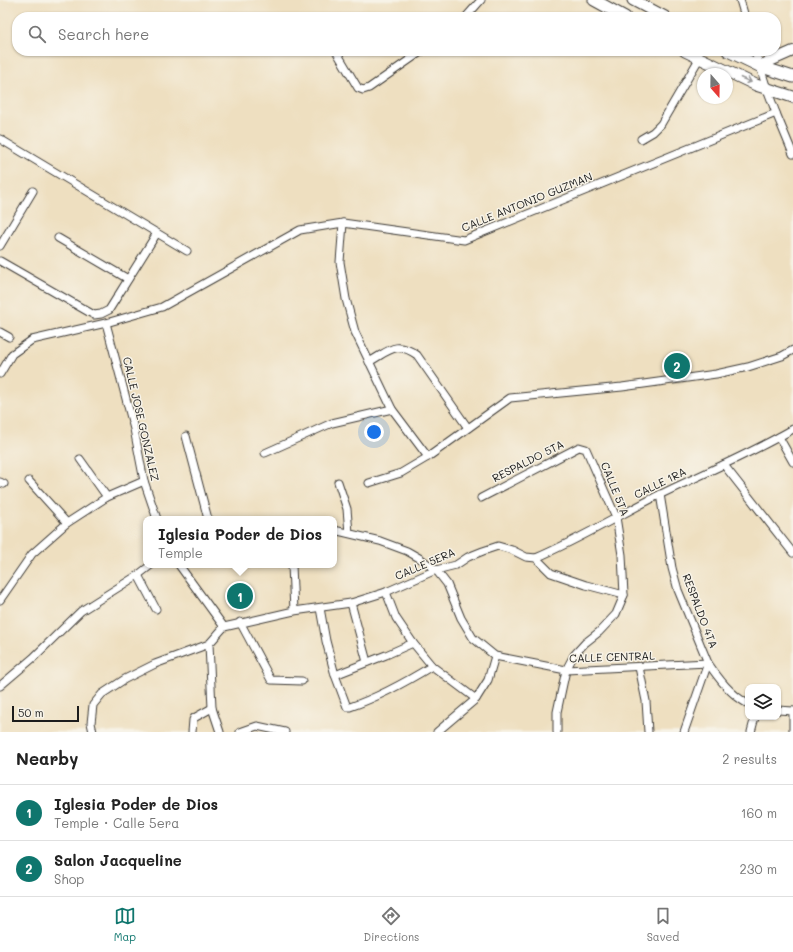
<!DOCTYPE html>
<meta charset="utf-8">
<style>
body{margin:0;font-family:Mali,sans-serif;background:#f6f6f6;color:#222}
.controls{position:absolute;right:12px;bottom:12px;display:grid;overflow:hidden;border-radius:8px;box-shadow:0 1px 3px #0004}
.controls button{width:36px;height:36px;display:grid;place-items:center;padding:0;border:0;border-bottom:1px solid #e0e0e0;background:#fff;color:#222;font:20px sans-serif}
.compass{position:absolute;left:697px;top:68px;width:36px;height:36px;border-radius:50%;background:#fff;box-shadow:0 1px 3px #0004;rotate:160deg}
.scale{position:absolute;left:12px;bottom:10px;width:67px;box-sizing:border-box;padding-left:4px;border:2px solid #1c1c1c;border-top:0;font-size:11px;line-height:14px;white-space:nowrap;color:#1c1c1c;-webkit-text-stroke:3px #f7f3e8;paint-order:stroke}
.you{position:absolute;left:374px;top:432px;width:14px;height:14px;margin:-10px;border:3px solid #fff;border-radius:50%;background:#1a73e8;box-shadow:0 0 0 6px #1a73e833}
.badge{display:grid;place-items:center;width:26px;height:26px;border-radius:50%;background:#0f766e;color:#fff;font-size:13px;font-weight:700}
.pin{position:absolute;translate:-50% -50%;border:2px solid #fff;box-shadow:0 1px 4px #0006}
.popup{position:absolute;left:143px;top:516px;width:194px;height:52px;box-sizing:border-box;display:grid;place-content:center;border-radius:8px;background:#fff;filter:drop-shadow(0 1px 3px #0005);font-size:13px;white-space:nowrap;color:#767676}
.popup b{font-size:15px;color:#222}
.popup::after{content:'';position:absolute;left:50%;top:100%;margin-left:-8px;border:8px solid transparent;border-top-color:#fff}
.list{margin:0;padding:0;list-style:none}
h2{display:flex;justify-content:space-between;align-items:center;height:52px;margin:0;padding:0 16px;font-size:17px}
h2 small{font-size:13px;font-weight:400;color:#767676}
.list li{display:grid;grid-template-columns:26px 1fr auto;gap:12px;align-items:center;box-sizing:border-box;height:56px;padding:0 16px;border-top:1px solid #e0e0e0}
.list b{display:block;font-size:15px;white-space:nowrap}
.list p{margin:0;font-size:13px;white-space:nowrap;color:#767676}
.list em{font-size:13px;font-style:normal;color:#767676}
.icon{flex:none;width:22px;height:22px;fill:none;stroke:currentColor;stroke-width:2;stroke-linecap:round;stroke-linejoin:round}
.map{position:relative;flex:none;width:793px;height:732px;overflow:hidden}
.search{position:absolute;background:#fff;box-shadow:0 1px 3px #0004;left:12px;right:12px;top:12px;height:44px;display:flex;align-items:center;gap:10px;box-sizing:border-box;padding:0 14px;border-radius:16px;color:#767676;font-size:15px}
.sheet{height:164px;background:#fff}
nav{display:flex;justify-content:space-around;align-items:center;box-sizing:border-box;height:56px;border-top:1px solid #e0e0e0;background:#fff;font-size:11px;color:#767676}
nav a{display:grid;justify-items:center;gap:2px}
nav .on{color:#0f766e}
.map>svg:first-child{display:block}
</style>
<div class="map">
<svg width="793" height="732" viewBox="0 0 793 732">
<rect width="100%" height="100%" fill="#f7f3e8"/>
<filter id="ink" filterUnits="userSpaceOnUse"><feTurbulence type="fractalNoise" baseFrequency=".025" numOctaves="2"/><feDisplacementMap in="SourceGraphic" scale="8" xChannelSelector="R" yChannelSelector="G"/><feConvolveMatrix kernelMatrix="1 2 1 2 8 2 1 2 1" color-interpolation-filters="sRGB"/></filter>
<filter id="wash" filterUnits="userSpaceOnUse"><feTurbulence type="fractalNoise" baseFrequency=".012" numOctaves="4" result="noise"/><feDisplacementMap in="SourceGraphic" scale="16" xChannelSelector="R" yChannelSelector="G"/><feGaussianBlur stdDeviation="0.9" result="paint"/><feColorMatrix in="noise" values="0 0 0 0 0 0 0 0 0 0 0 0 0 0 0 0 0 1.4 0 .05"/><feComposite in="paint" operator="in"/></filter>
<g filter="url(#wash)">
<rect width="100%" height="100%" fill="#eedfc0"/>
</g>
<g filter="url(#ink)">
<g fill="none" stroke-linecap="round" stroke-linejoin="round">
<defs>
<g id="minor">
<path d="M 740,0 L 745,17"/>
<path d="M 466,17 L 481,0"/>
<path d="M 336,51 L 358,88 L 363,90 L 369,88 L 422,51"/>
<path d="M 776,113 L 793,154"/>
<path d="M 0,139 L 187,251"/>
<path d="M 641,139 L 653,132 L 661,124 L 699,59"/>
<path d="M 343,223 L 340,262 L 346,299 L 355,332 L 392,409 L 428,457"/>
<path d="M 58,238 L 128,279"/>
<path d="M 0,246 L 33,191"/>
<path d="M 0,261 L 94,315 L 101,314 L 109,310 L 157,233"/>
<path d="M 106,323 L 134,429 L 144,481 L 157,519"/>
<path d="M 0,332 L 9,337"/>
<path d="M 369,362 C 389,351 396,340 417,355 L 468,428"/>
<path d="M 0,374 L 12,354 L 32,340 L 106,323 L 162,307 L 300,230 L 343,223 L 464,240 L 776,113 L 767,89 L 755,51"/>
<path d="M 186,436 L 208,519"/>
<path d="M 779,437 L 793,462"/>
<path d="M 265,453 L 332,423 L 392,409"/>
<path d="M 80,459 L 107,497"/>
<path d="M 724,465 L 793,553"/>
<path d="M 29,481 L 67,523"/>
<path d="M 0,482 L 4,484"/>
<path d="M 338,482 L 347,509 L 349,533"/>
<path d="M 369,483 L 401,473 L 428,457 L 510,398 L 622,387 L 716,374 L 748,367 L 782,356 L 793,350"/>
<path d="M 660,494 L 672,568 L 678,590 L 708,663 L 684,732"/>
<path d="M 481,498 L 579,447 L 586,449 L 616,517 L 622,555 L 624,595 L 616,614 L 599,632 L 585,643 L 574,655 L 566,670 L 557,712 L 557,732"/>
<path d="M 334,530 L 380,541 L 407,551 L 421,559 L 436,570 L 447,584 L 461,618 L 473,638 L 495,656 L 566,670 L 708,663 C 719,679 730,694 748,704"/>
<path d="M 536,558 C 578,540 618,516 659,495 C 704,473 750,454 793,429"/>
<path d="M 179,565 L 224,627"/>
<path d="M 292,565 L 294,611"/>
<path d="M 138,575 L 156,609"/>
<path d="M 386,592 L 396,618 L 413,643 L 432,666 L 476,699"/>
<path d="M 0,600 L 32,554 L 67,523 L 107,497 L 144,481"/>
<path d="M 351,603 L 367,662"/>
<path d="M 320,608 L 326,641 L 335,675 L 347,707 L 350,707 C 379,697 406,682 432,666"/>
<path d="M 240,622 L 271,680 L 302,681"/>
<path d="M 224,627 L 294,611 L 351,603 L 386,592 L 436,570 L 456,565 L 468,557 L 483,551 L 498,546 L 512,550 L 526,557 L 536,558 L 551,573 L 586,585 L 624,595"/>
<path d="M 209,644 L 212,708 L 220,732"/>
<path d="M 639,667 L 646,701 L 648,732"/>
<path d="M 335,675 L 386,655 L 413,643"/>
<path d="M 0,686 L 33,658 L 81,611 L 138,575 L 151,565"/>
<path d="M 778,710 L 793,711"/>
<path d="M 793,711 L 793,732"/>
<path d="M 93,732 L 91,723 L 93,705 L 102,694 L 125,679 L 155,664 L 209,644 L 224,627"/>
<path d="M 192,732 L 193,720 L 194,718 L 212,708"/>
<path d="M 240,732 L 257,726 L 285,732"/>
<path d="M 437,732 L 476,699 L 488,680 L 495,656"/>
<path d="M 751,732 L 755,717"/>
</g>
<path id="secondary" d="M 759,66 L 793,51"/>
<g id="primary">
<path d="M 594,0 L 625,17"/>
<path d="M 633,0 L 665,17"/>
<path d="M 685,51 L 756,85 L 793,97"/>
<path d="M 728,51 L 759,66 L 793,77"/>
</g>
</defs>
<use href="#minor" stroke="#3c3935" stroke-width="9"/>
<use href="#secondary" stroke="#3c3935" stroke-width="12"/>
<use href="#primary" stroke="#3c3935" stroke-width="13"/>
<use href="#minor" stroke="#fff" stroke-width="7"/>
<use href="#secondary" stroke="#fff" stroke-width="10"/>
<use href="#primary" stroke="#fff" stroke-width="11"/>
</g>
<defs><path id="oneway-shaft" d="M-6 0H5M1.5-3L5.5 0L1.5 3" fill="none" stroke-width="1.6" stroke-linecap="round" stroke-linejoin="round"/></defs>
<use stroke="#999" href="#oneway-shaft" transform="translate(746 80) rotate(23)"/>
</g>
<g text-anchor="middle" stroke-width="3" stroke-linejoin="round" paint-order="stroke">
<g font-size="11" fill="#1c1c1c" stroke="#f7f3e8">
<text transform="translate(527 202) rotate(-22)" y="4">CALLE ANTONIO GUZMAN</text>
<text transform="translate(141 419) rotate(77)" y="4">CALLE JOSE GONZALEZ</text>
<text transform="translate(528 461) rotate(-27)" y="4">RESPALDO 5TA</text>
<text transform="translate(660 483) rotate(-26)" y="4">CALLE 1RA</text>
<text transform="translate(615 489) rotate(68)" y="4">CALLE 5TA</text>
<text transform="translate(425 564) rotate(-23)" y="4">CALLE 5ERA</text>
<text transform="translate(700 611) rotate(69)" y="4">RESPALDO 4TA</text>
<text transform="translate(612 657) rotate(-2)" y="4">CALLE CENTRAL</text>
</g>
</g>
</svg>
<div class="controls">
<button><svg class="icon" aria-label="layers" viewBox="0 0 24 24"><path d="M12 4l9 5-9 5-9-5zM3 14l9 5 9-5"/></svg></button>
</div>
<svg class="compass" viewBox="-18 -18 36 36"><path d="M0-13l5 13h-10z" fill="#e53935"/><path d="M0 13l5-13h-10z" fill="#767676"/></svg>
<div class="scale">50 m</div>
<div class="you"></div>
<div class="pin badge" style="left:240px;top:596px">1</div>
<div class="popup"><b>Iglesia Poder de Dios</b>Temple</div>
<div class="pin badge" style="left:677px;top:366px">2</div>
<div class="search"><svg class="icon" aria-label="search" viewBox="0 0 24 24"><circle cx="10" cy="10" r="6"/><path d="M15 15l6 6"/></svg>Search here</div>
</div>
<section class="sheet">
<h2>Nearby<small>2 results</small></h2>
<ul class="list">
<li><span class="badge">1</span><div><b>Iglesia Poder de Dios</b><p>Temple · Calle 5era</p></div><em>160 m</em></li>
<li><span class="badge">2</span><div><b>Salon Jacqueline</b><p>Shop</p></div><em>230 m</em></li>
</ul>
</section>
<nav>
<a class="on"><svg class="icon" aria-label="map" viewBox="0 0 24 24"><path d="M3 6l6-2 6 2 6-2v14l-6 2-6-2-6 2zM9 4v14M15 6v14"/></svg>Map</a>
<a><svg class="icon" aria-label="directions" viewBox="0 0 24 24"><path d="M12 3l9 9-9 9-9-9zM9 14v-3h6M13 9l2 2-2 2"/></svg>Directions</a>
<a><svg class="icon" aria-label="saved" viewBox="0 0 24 24"><path d="M7 4h10v16l-5-4-5 4z"/></svg>Saved</a>
</nav>
